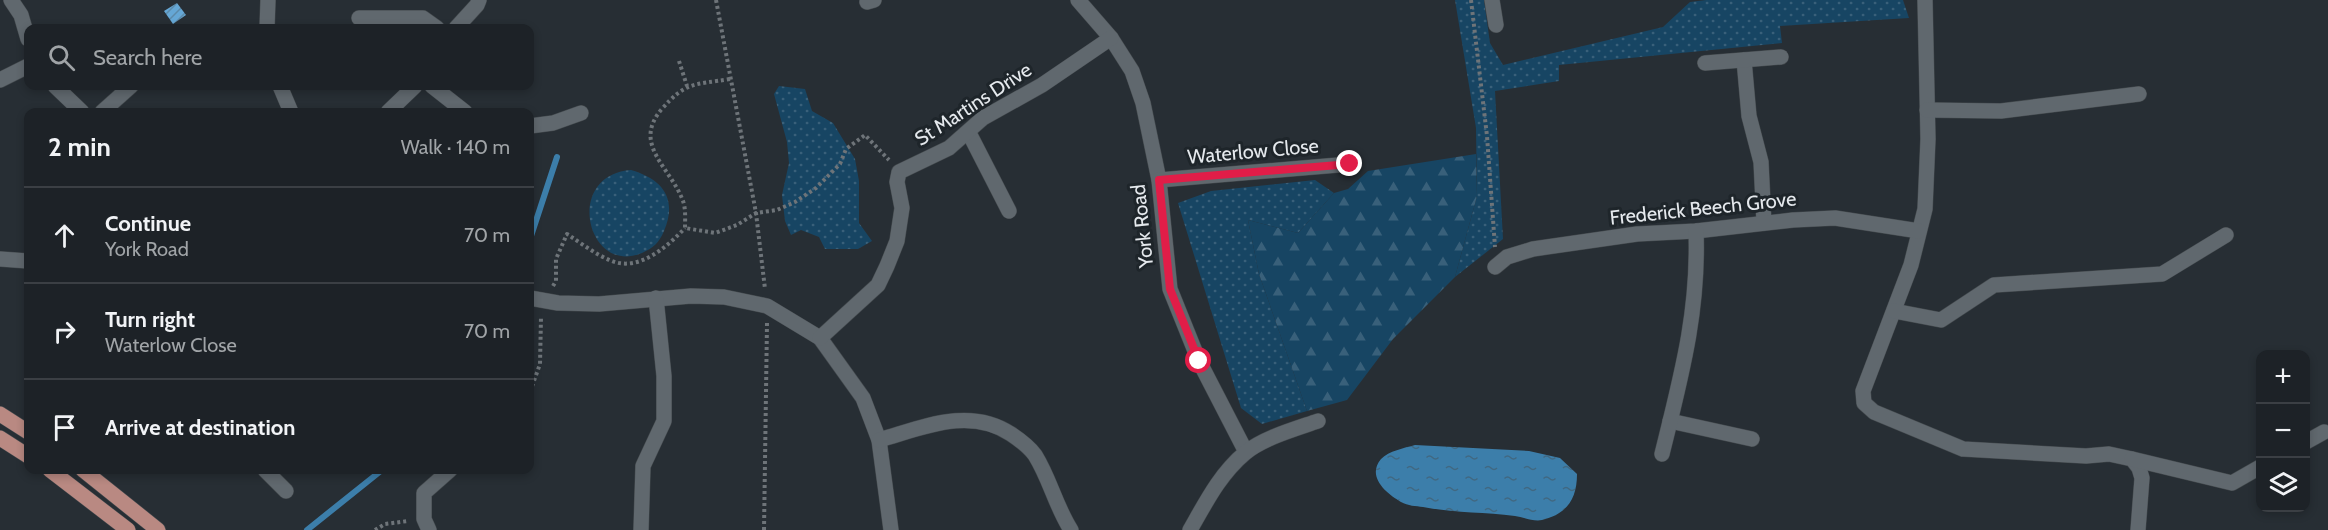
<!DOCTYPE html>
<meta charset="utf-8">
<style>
body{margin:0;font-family:Cabin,sans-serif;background:#2a2f33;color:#f1f3f6}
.controls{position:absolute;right:18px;bottom:18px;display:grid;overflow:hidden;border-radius:12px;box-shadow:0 3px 9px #0003}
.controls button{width:54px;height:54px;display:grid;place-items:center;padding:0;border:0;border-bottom:2px solid #3b3f44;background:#1d2227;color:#f1f3f6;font:30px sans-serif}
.stop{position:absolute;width:18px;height:18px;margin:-14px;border:4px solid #e11d48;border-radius:50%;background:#fff}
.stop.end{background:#e11d48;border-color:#fff;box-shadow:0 2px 6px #0008}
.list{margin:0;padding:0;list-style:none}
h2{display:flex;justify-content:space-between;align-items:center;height:78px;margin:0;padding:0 24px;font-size:26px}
h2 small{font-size:20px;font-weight:400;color:#a0a4a7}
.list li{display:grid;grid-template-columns:39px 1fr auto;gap:18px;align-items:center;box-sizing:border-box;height:96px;padding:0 24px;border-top:2px solid #3b3f44}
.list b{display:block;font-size:22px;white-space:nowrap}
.list p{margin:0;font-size:20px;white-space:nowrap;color:#a0a4a7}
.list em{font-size:20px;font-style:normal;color:#a0a4a7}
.icon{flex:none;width:33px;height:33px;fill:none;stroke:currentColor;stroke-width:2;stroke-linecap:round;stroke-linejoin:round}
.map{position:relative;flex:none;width:2328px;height:530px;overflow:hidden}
.search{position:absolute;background:#1d2227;box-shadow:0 3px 9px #0003;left:24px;top:24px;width:510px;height:66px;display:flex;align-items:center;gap:15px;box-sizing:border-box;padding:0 21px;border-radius:12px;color:#a0a4a7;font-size:22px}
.panel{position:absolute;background:#1d2227;box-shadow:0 3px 9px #0003;left:24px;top:108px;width:510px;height:366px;border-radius:12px}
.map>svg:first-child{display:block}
</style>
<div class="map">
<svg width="2328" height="530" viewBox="0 0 2328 530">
<defs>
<pattern id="green-dots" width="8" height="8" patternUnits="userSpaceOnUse" patternTransform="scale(1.5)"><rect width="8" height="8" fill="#174563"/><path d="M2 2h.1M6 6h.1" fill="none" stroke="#39607a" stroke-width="1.8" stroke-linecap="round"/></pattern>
<pattern id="forest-firs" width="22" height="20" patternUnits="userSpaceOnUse" patternTransform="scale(1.5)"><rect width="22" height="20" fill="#174563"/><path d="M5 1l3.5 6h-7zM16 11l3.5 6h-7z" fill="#39607a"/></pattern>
<pattern id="water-ripples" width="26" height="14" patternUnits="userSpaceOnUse" patternTransform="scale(1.5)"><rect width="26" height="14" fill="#3c7eaa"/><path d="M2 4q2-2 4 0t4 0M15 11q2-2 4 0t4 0" fill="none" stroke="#406882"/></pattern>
<pattern id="building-hatch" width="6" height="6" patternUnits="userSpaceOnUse" patternTransform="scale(1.5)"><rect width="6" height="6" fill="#65a7d5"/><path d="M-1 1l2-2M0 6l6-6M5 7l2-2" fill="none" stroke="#5b8aaa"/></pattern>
</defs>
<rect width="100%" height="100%" fill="#272e34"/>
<g fill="url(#green-dots)">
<path d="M 1455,0 L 1484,0 L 1490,43 L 1503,65 L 1663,27 L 1690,2 L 1706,0 L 1903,0 L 1909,18 L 1780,26 L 1782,43 L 1559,65 L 1559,81 L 1495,91 L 1503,239 L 1455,277 L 1477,196 L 1476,128 Z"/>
<path d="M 779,86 L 805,89 L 812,111 L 833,123 L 855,159 L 859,181 L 859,223 L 872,241 L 858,249 L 825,249 L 819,237 L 801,230 L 791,235 L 785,221 L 782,195 L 789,163 L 787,142 L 774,94 Z"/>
<path d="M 631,170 C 662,179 678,198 664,231 C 659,243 653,248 642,253 C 587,276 563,175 631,170 Z"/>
<path d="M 1315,180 L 1334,193 L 1298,233 L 1248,220 L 1259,274 L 1307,411 L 1262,424 L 1241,408 L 1178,203 L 1211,191 Z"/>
</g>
<path fill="url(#forest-firs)" d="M 1476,154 L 1477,196 L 1455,277 L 1393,339 L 1347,400 L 1307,411 L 1259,274 L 1248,220 L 1298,233 L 1334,193 L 1348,189 L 1368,171 Z"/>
<path fill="url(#water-ripples)" d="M 1415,445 L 1529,451 L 1560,458 L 1577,474 C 1577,499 1567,514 1542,520 C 1534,522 1523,517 1515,516 C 1484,512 1454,513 1423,507 C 1416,506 1408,506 1401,502 C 1387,494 1366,477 1381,459 C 1389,451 1404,448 1415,445 Z"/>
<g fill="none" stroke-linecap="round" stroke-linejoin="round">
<g stroke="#3c7eaa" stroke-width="6">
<path d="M 530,239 L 557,157"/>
<path d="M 307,530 L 382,470"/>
</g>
</g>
<path fill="url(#building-hatch)" d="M 177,3 L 186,15 L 173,24 L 164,11 Z"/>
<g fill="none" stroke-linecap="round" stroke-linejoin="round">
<defs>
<g id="minor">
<path d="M 11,0 L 21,15 L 28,39"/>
<path d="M 1078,0 L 1111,38 L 1132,71 L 1143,103 L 1159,180 L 1170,289 L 1199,361 L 1246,452"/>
<path d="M 1492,0 L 1496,25"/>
<path d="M 1925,0 L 1928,139 L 1925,209 L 1911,265 L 1863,391 L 1864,403 L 1874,412 L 1963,449 L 2086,456 L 2109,454 L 2132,459 L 2139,468 L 2142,478 L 2138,530"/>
<path d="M 867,2 L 874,0"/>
<path d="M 359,18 L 423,18 L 437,28"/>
<path d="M 267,28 L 268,0"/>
<path d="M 456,28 L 477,5 L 479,0"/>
<path d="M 1744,60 L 1749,116 L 1761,162 L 1764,223"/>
<path d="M 1705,63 L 1781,57"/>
<path d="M 0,80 L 28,66"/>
<path d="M 55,86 L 82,112"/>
<path d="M 280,86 L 291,112"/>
<path d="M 432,86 L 465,112"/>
<path d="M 1927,110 L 2001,111 L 2139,94"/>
<path d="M 102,112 L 131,86"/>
<path d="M 388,112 L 415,86"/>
<path d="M 530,126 L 553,123 L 581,113"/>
<path d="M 969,133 L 1009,211"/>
<path d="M 1159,180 L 1350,164"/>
<path d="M 0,259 L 28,261"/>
<path d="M 1495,267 L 1507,257 L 1533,249 L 1637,234 L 1696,231 L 1793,220 L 1835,218 L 1919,231"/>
<path d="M 530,298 L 558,303 L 599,304 L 691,296 L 724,297 L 767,306 L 820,338 L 863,398 L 879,440 L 891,530"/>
<path d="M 1894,311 L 1941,320 L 1994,285 L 2162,274 L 2226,235"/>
<path d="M 820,338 L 878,285 L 887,266 L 897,241 L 902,208 L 897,182 L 899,172 L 949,148 L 983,118 L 1042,85 L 1111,38"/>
<path d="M 1670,421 L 1752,439"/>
<path d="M 879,440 C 922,428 969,406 1011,434 C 1020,440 1029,447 1035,455 C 1050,479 1056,507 1071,530"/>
<path d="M 2306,442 L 2324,432"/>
<path d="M 1662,454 C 1681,377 1699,312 1696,231"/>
<path d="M 2132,459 L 2232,483 L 2260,467"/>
<path d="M 265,470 L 286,491"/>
<path d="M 429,530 L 424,519 L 424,493 L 450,470"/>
<path d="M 641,530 L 643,466 L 664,421 L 664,376 L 656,298"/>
<path d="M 1190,530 C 1206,502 1220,474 1245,453 C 1263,438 1295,429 1318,421"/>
</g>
<g id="major">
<path d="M 0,414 L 28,432"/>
<path d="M 0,438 L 28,456"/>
<path d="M 50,470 L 128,530"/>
<path d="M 83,470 L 158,530"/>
</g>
</defs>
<use href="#minor" stroke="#43494d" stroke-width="16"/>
<use href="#major" stroke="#43494d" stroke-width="16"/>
<g stroke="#6e7479" stroke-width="4" stroke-dasharray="3 3" stroke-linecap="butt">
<path d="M 716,0 L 756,213 L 765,289"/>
<path d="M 1471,0 L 1487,136 L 1495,247"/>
<path d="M 679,61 L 687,86"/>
<path d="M 730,79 C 694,85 686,81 661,110 C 632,145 671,168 683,201 C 686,209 685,220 685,228 L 715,233 L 737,225 L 756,213 L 777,210 L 795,202 L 816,188 L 840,164 L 846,149 L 865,135 L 889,160"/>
<path d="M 553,286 L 556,281 L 556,259 L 567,234 C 581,243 596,255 612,261 C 639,272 668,246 685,228"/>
<path d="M 530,392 L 540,364 L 541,317"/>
<path d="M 375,530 L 385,524 L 408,521"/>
<path d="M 764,530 L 767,323"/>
</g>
<use href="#minor" stroke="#60686e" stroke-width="15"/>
<use href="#major" stroke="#b98982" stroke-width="15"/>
</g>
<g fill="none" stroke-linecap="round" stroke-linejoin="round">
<path stroke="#e11d48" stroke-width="8" d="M 1199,361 L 1170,289 L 1159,180 L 1350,164"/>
</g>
<g text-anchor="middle" stroke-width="6" stroke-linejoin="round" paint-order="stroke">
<g font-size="20" fill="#e5e9ed" stroke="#1e252a">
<text transform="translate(973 104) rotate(-33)" y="7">St Martins Drive</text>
<text transform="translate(1253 151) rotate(-5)" y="7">Waterlow Close</text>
<text transform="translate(1703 208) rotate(-6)" y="7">Frederick Beech Grove</text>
<text transform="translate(1142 226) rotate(-96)" y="7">York Road</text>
</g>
</g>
</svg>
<div class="controls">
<button>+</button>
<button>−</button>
<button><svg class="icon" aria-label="layers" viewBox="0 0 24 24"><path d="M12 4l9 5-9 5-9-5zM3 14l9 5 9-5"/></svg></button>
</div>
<div class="stop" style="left:1199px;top:361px"></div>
<div class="stop end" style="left:1350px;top:164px"></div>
<div class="search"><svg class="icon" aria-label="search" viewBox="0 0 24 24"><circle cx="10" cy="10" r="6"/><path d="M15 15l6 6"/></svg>Search here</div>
<section class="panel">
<h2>2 min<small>Walk · 140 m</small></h2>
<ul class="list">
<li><svg class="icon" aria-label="ahead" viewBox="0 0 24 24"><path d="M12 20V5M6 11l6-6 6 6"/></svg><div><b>Continue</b><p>York Road</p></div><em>70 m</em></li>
<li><svg class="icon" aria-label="right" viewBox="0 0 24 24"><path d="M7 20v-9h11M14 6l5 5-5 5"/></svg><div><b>Turn right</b><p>Waterlow Close</p></div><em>70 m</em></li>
<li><svg class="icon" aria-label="arrive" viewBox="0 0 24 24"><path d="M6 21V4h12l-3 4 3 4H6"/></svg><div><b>Arrive at destination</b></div></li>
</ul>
</section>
</div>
